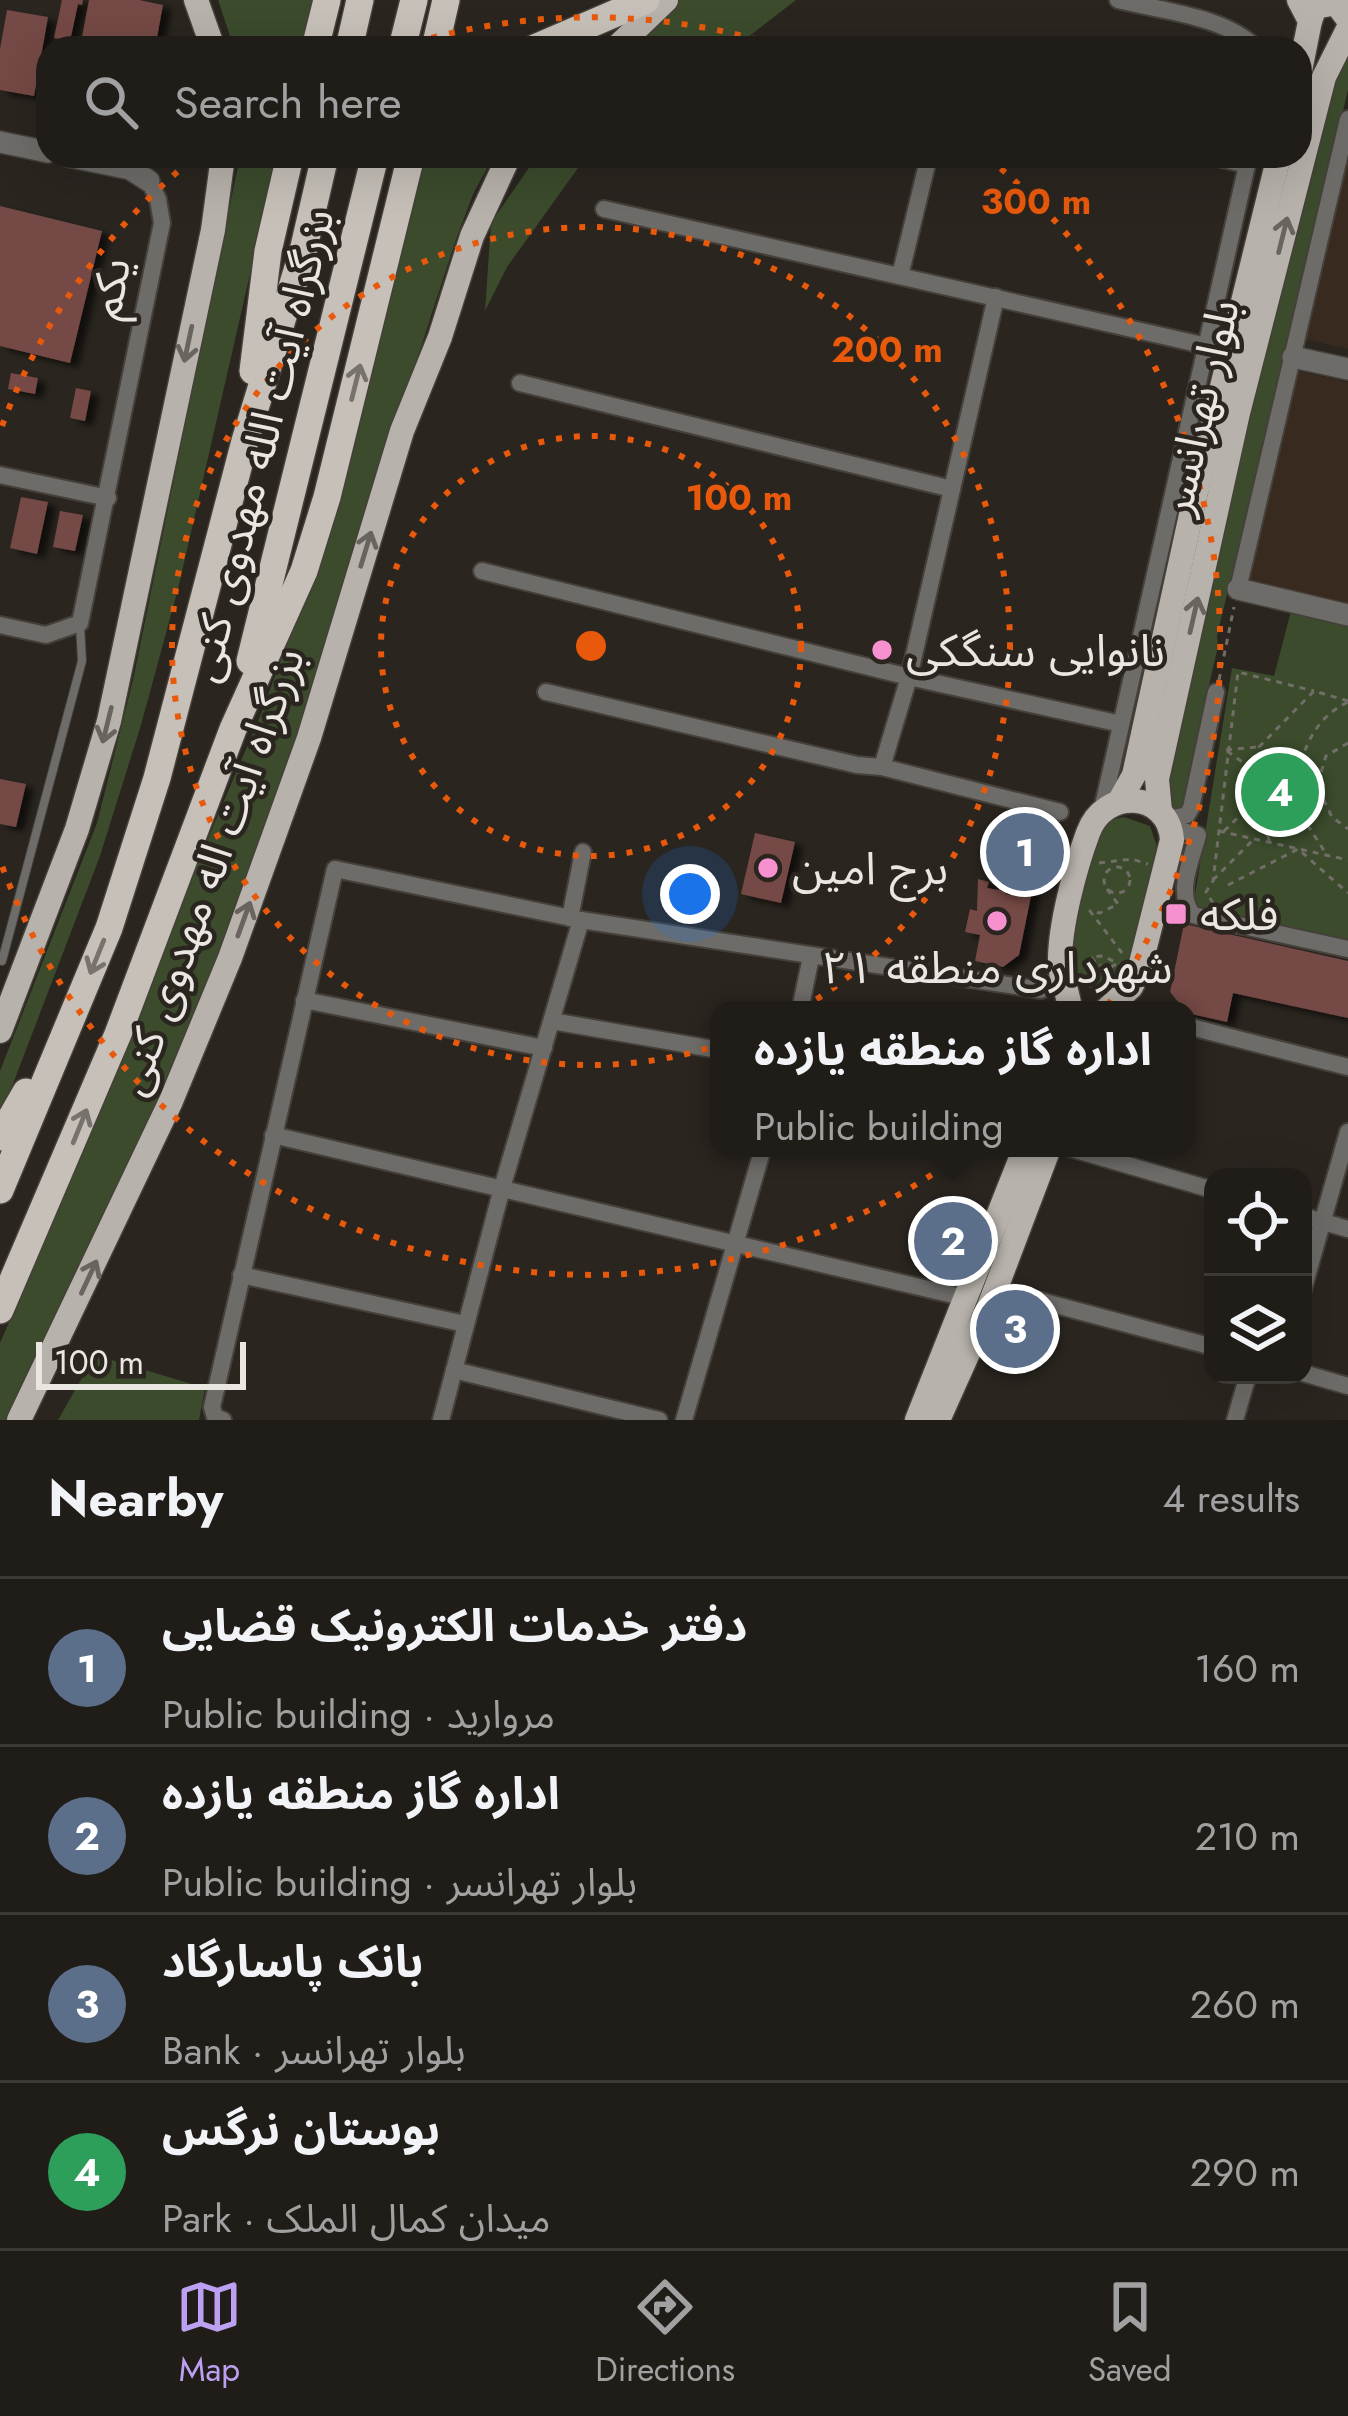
<!DOCTYPE html>
<meta charset="utf-8">
<style>
body{margin:0;font-family:Jost,"Noto Sans Arabic",sans-serif;background:#282520;color:#f1f3f6}
.controls{position:absolute;right:36px;bottom:36px;display:grid;overflow:hidden;border-radius:24px;box-shadow:0 12px 48px #0002}
.controls button{width:108px;height:108px;display:grid;place-items:center;padding:0;border:0;border-bottom:3px solid #3d3a36;background:#201c17;color:#f1f3f6;font:60px sans-serif}
.scale{position:absolute;left:36px;bottom:30px;width:210px;box-sizing:border-box;padding-left:12px;border:6px solid #eae6e2;border-top:0;font-size:33px;line-height:42px;white-space:nowrap;color:#eae6e2;-webkit-text-stroke:9px #2a251f;paint-order:stroke}
.you{position:absolute;left:690px;top:894px;width:42px;height:42px;margin:-30px;border:9px solid #fff;border-radius:50%;background:#1a73e8;box-shadow:0 0 0 18px #1a73e833}
.badge{display:grid;place-items:center;width:78px;height:78px;border-radius:50%;background:#bca0f2;color:#fff;font-size:39px;font-weight:700}
.pin{position:absolute;translate:-50% -50%;border:6px solid #fff;box-shadow:0 3px 12px #0006}
.popup{position:absolute;left:710px;top:1001px;width:486px;height:156px;box-sizing:border-box;display:grid;place-content:center;border-radius:24px;background:#201c17;filter:drop-shadow(0 3px 9px #0005);font-size:39px;white-space:nowrap;color:#a2a1a1}
.popup b{font-size:45px;color:#f1f3f6}
.popup::after{content:'';position:absolute;left:50%;top:100%;margin-left:-24px;border:24px solid transparent;border-top-color:#201c17}
.list{margin:0;padding:0;list-style:none}
h2{display:flex;justify-content:space-between;align-items:center;height:156px;margin:0;padding:0 48px;font-size:51px}
h2 small{font-size:39px;font-weight:400;color:#a2a1a1}
.list li{display:grid;grid-template-columns:78px 1fr auto;gap:36px;align-items:center;box-sizing:border-box;height:168px;padding:0 48px;border-top:3px solid #3d3a36}
.list b{display:block;font-size:45px;white-space:nowrap}
.list p{margin:0;font-size:39px;white-space:nowrap;color:#a2a1a1}
.list em{font-size:39px;font-style:normal;color:#a2a1a1}
.icon{flex:none;width:66px;height:66px;fill:none;stroke:currentColor;stroke-width:2;stroke-linecap:round;stroke-linejoin:round}
.map{position:relative;flex:none;width:1348px;height:1420px;overflow:hidden}
.search{position:absolute;background:#201c17;box-shadow:0 12px 48px #0002;left:36px;right:36px;top:36px;height:132px;display:flex;align-items:center;gap:30px;box-sizing:border-box;padding:0 42px;border-radius:36px;color:#a2a1a1;font-size:45px}
.sheet{height:828px;background:#201c17}
nav{display:flex;justify-content:space-around;align-items:center;box-sizing:border-box;height:168px;border-top:3px solid #3d3a36;background:#201c17;font-size:33px;color:#a2a1a1}
nav a{display:grid;justify-items:center;gap:6px}
nav .on{color:#bca0f2}
.map>svg:first-child{display:block}
</style>
<div class="map">
<svg width="1348" height="1420" viewBox="0 0 1348 1420">
<defs>
<filter id="shadow"><feDropShadow dx="8" dy="4.5" stdDeviation="3" flood-color="#0009"/></filter>
</defs>
<rect width="100%" height="100%" fill="#2a251f"/>
<g fill="#392a1f">
<path d="M 1348,151 L 1348,349 L 1304,339 Z"/>
<path d="M 1298,371 L 1348,382 L 1348,605 L 1247,583 Z"/>
</g>
<g fill="#3b4b2c">
<path d="M 218,0 L 315,0 L 303,48 L 234,48 Z"/>
<path d="M 675,0 L 796,0 L 734,48 L 631,48 Z"/>
<path d="M 1348,47 L 1348,90 L 1217,636 L 1218,646 L 1181,808 L 1174,810 L 1168,805 L 1169,760 L 1317,120 Z"/>
<path d="M 240,156 L 277,156 L 178,589 L 141,725 L 100,856 L 0,1118 L 0,1071 L 97,823 L 133,680 Z"/>
<path d="M 426,156 L 494,156 L 474,192 L 458,234 C 394,423 342,616 276,804 C 201,1016 105,1218 8,1420 L 0,1420 L 0,1343 L 113,1082 L 185,892 L 261,714 L 322,547 Z"/>
<path d="M 537,156 L 593,156 L 578,168 L 507,267 L 485,311 L 491,223 Z"/>
<path d="M 1291,611 L 1348,625 L 1348,942 L 1193,907 L 1232,668 L 1274,676 Z"/>
<path d="M 1124,817 L 1150,826 L 1158,849 L 1130,969 C 1115,993 1093,997 1072,976 C 1068,949 1086,843 1106,825 C 1111,819 1116,819 1124,817 Z"/>
<path d="M 95,1355 L 205,1388 L 199,1420 L 58,1420 Z"/>
</g>
<g fill="#744a45" filter="url(#shadow)">
<path d="M 62,0 L 83,0 L 82,5 L 78,4 L 70,41 L 54,38 Z"/>
<path d="M 89,0 L 139,0 L 163,5 L 155,48 L 80,48 Z"/>
<path d="M 7,10 L 48,17 L 34,96 L 0,90 L 0,49 Z"/>
<path d="M 0,206 L 102,231 L 70,363 L 0,346 Z"/>
<path d="M 11,373 L 38,378 L 35,394 L 8,389 Z"/>
<path d="M 76,388 L 91,391 L 85,421 L 70,418 Z"/>
<path d="M 21,497 L 48,502 L 37,554 L 10,548 Z"/>
<path d="M 60,511 L 83,515 L 75,551 L 53,547 Z"/>
<path d="M 0,779 L 26,784 L 16,827 L 0,824 Z"/>
<path d="M 755,833 L 795,842 L 781,903 L 741,894 Z"/>
<path d="M 978,879 L 989,882 L 987,888 L 999,890 L 1001,884 L 1008,885 L 1006,894 L 1019,897 L 1021,889 L 1032,891 L 1019,955 L 1003,967 L 975,961 L 980,935 L 965,932 L 970,909 L 977,911 Z"/>
<path d="M 1184,924 L 1348,961 L 1348,1018 L 1233,993 L 1227,1022 L 1187,1013 L 1170,992 Z"/>
</g>
<g fill="none" stroke-linecap="round" stroke-linejoin="round">
<defs>
<path id="service" d="M 2,961 L 82,661 L 80,625"/>
<g id="minor">
<path d="M 1118,0 C 1161,11 1225,16 1256,48"/>
<path d="M 1210,156 L 1247,165"/>
<path d="M 604,209 L 1207,346"/>
<path d="M 900,276 L 929,156"/>
<path d="M 520,383 L 952,489"/>
<path d="M 0,475 L 108,498"/>
<path d="M 482,571 L 909,677 L 1121,724"/>
<path d="M 1238,589 L 1348,119"/>
<path d="M 0,625 L 46,635 L 80,623 L 162,223 L 158,199 L 149,181"/>
<path d="M 546,692 L 857,765 L 882,767 L 1060,812"/>
<path d="M 882,767 L 909,677 L 996,297"/>
<path d="M 1102,810 L 1249,156"/>
<path d="M 1169,819 L 1187,815 L 1191,808 L 1216,692"/>
<path d="M 1172,828 L 1198,835 C 1192,859 1175,893 1193,915 L 1348,949"/>
<path d="M 570,918 L 583,852"/>
<path d="M 304,1000 L 544,1048"/>
<path d="M 800,1010 L 811,957"/>
<path d="M 552,1021 L 719,1050"/>
<path d="M 1187,1026 L 1348,1067"/>
<path d="M 273,1135 L 966,1298"/>
<path d="M 1069,1148 L 1213,1190"/>
<path d="M 1303,1216 L 1348,1229"/>
<path d="M 241,1275 L 465,1324"/>
<path d="M 996,1289 L 1213,1347"/>
<path d="M 1303,1290 L 1348,1132"/>
<path d="M 454,1370 L 659,1420"/>
<path d="M 1303,1373 L 1348,1386"/>
<path d="M 223,1420 L 215,1417 L 212,1407 L 335,869 L 581,920 L 1041,990 L 1061,977"/>
<path d="M 441,1420 L 502,1188 L 581,920"/>
<path d="M 684,1420 L 763,1148"/>
<path d="M 1235,1420 L 1248,1375"/>
</g>
<g id="tertiary">
<path d="M 0,142 L 48,152"/>
<path d="M 67,156 L 130,169 L 149,181"/>
<path d="M 1293,357 L 1348,369"/>
<path d="M 1238,589 L 1348,615"/>
</g>
<g id="primary">
<path d="M 196,0 L 213,48"/>
<path d="M 1299,0 L 1310,21 L 1300,71"/>
<path d="M 1310,21 L 1315,7 L 1336,3 L 1348,19"/>
<path d="M 616,48 L 666,0"/>
<path d="M 1120,800 L 1134,775 L 1196,492 L 1279,156"/>
<path d="M 1160,811 L 1157,779 L 1238,413 L 1324,77 L 1348,29"/>
<path d="M 1070,1010 C 1069,994 1061,980 1060,964 C 1059,928 1075,868 1088,833 C 1104,787 1169,791 1172,840 L 1139,971 L 1131,987 L 1106,1010"/>
<path d="M 0,1031 L 77,829 L 109,721 L 213,230 L 223,156"/>
<path d="M 19,1420 L 171,1101 L 230,958 L 309,738 L 402,431 L 440,337 L 472,236 L 509,156"/>
<path d="M 917,1420 L 1025,1148"/>
<path d="M 938,1420 L 990,1304 L 1049,1148"/>
</g>
<g id="trunk">
<path d="M 315,48 L 327,0"/>
<path d="M 349,48 L 360,0"/>
<path d="M 402,48 L 414,0"/>
<path d="M 435,48 L 446,0"/>
<path d="M 535,48 L 646,0"/>
<path d="M 253,371 L 268,251 L 290,156"/>
<path d="M 250,661 L 375,156"/>
<path d="M 0,1137 L 26,1092"/>
<path d="M 0,1190 L 109,928 L 157,778 L 245,441 L 303,251 L 325,156"/>
<path d="M 0,1310 L 118,1034 L 233,729 L 304,571 L 327,497 L 411,156"/>
</g>
</defs>
<use href="#service" stroke="#45403a" stroke-width="10"/>
<use href="#minor" stroke="#45403a" stroke-width="20"/>
<use href="#tertiary" stroke="#45403a" stroke-width="24"/>
<use href="#primary" stroke="#45403a" stroke-width="27"/>
<use href="#trunk" stroke="#45403a" stroke-width="30"/>
<g stroke="#716d67" stroke-width="3" stroke-dasharray="6 6" stroke-linecap="butt">
<path d="M 1219,680 L 1234,607"/>
<path d="M 1348,701 L 1314,691 L 1259,747 L 1282,760 L 1296,778 C 1305,745 1316,717 1348,702"/>
<path d="M 1348,743 L 1326,756 L 1317,786 L 1332,817 L 1348,829"/>
<path d="M 1226,750 L 1257,747"/>
<path d="M 1227,751 L 1251,768 L 1278,761"/>
<path d="M 1316,774 L 1296,778 L 1292,785 L 1297,809 L 1325,852"/>
<path d="M 1259,798 L 1289,786"/>
<path d="M 1219,831 L 1348,860"/>
<path d="M 1224,831 L 1257,799 L 1270,843"/>
<path d="M 1099,863 L 1132,859 L 1148,864"/>
<circle cx="1117" cy="880" r="13"/>
<path d="M 1213,880 L 1253,840"/>
<path d="M 1228,885 L 1298,849 L 1348,893"/>
<path d="M 1107,889 L 1118,904 L 1100,913 L 1090,911 L 1122,953"/>
<path d="M 1213,903 L 1206,892 L 1213,881 L 1238,672 L 1314,691"/>
<path d="M 1116,964 L 1110,968 L 1097,965 L 1091,957 L 1103,956 L 1121,965"/>
</g>
<use href="#service" stroke="#6e6c69" stroke-width="8"/>
<use href="#minor" stroke="#6e6c69" stroke-width="16"/>
<use href="#tertiary" stroke="#6e6c69" stroke-width="21"/>
<use href="#primary" stroke="#b7b2ab" stroke-width="24"/>
<use href="#trunk" stroke="#c6c0b8" stroke-width="27"/>
</g>
<defs><path id="oneway-shaft" d="M-6 0H5M1.5-3L5.5 0L1.5 3" fill="none" stroke-width="1.6" stroke-linecap="round" stroke-linejoin="round" transform="scale(3)"/></defs>
<g stroke="#69645e">
<use href="#oneway-shaft" transform="translate(1283 235) rotate(-76)"/>
<use href="#oneway-shaft" transform="translate(188 344) rotate(102)"/>
<use href="#oneway-shaft" transform="translate(366 549) rotate(-73)"/>
<use href="#oneway-shaft" transform="translate(1194 615) rotate(-77)"/>
<use href="#oneway-shaft" transform="translate(107 725) rotate(104)"/>
<use href="#oneway-shaft" transform="translate(244 919) rotate(-70)"/>
<use href="#oneway-shaft" transform="translate(89 1277) rotate(-65)"/>
</g>
<g stroke="#78726c">
<use href="#oneway-shaft" transform="translate(356 382) rotate(-76)"/>
<use href="#oneway-shaft" transform="translate(97 957) rotate(112)"/>
<use href="#oneway-shaft" transform="translate(80 1126) rotate(-68)"/>
</g>
<g fill="none" stroke="#e8590c" stroke-width="6" stroke-dasharray="6 12">
<circle cx="591" cy="646" r="210"/>
<circle cx="591" cy="646" r="419"/>
<path d="M2 426A629 629 0 0 1 195 157M397 48A629 629 0 0 1 785 48M987 157A629 629 0 1 1 2 866"/>
</g>
<g fill="#f690cf" stroke="#2a251f" stroke-width="4.5">
<circle cx="882" cy="650" r="12"/>
<circle cx="768" cy="868" r="12"/>
<rect x="1164" y="902" width="24" height="24" rx="6"/>
<circle cx="997" cy="921" r="12"/>
</g>
<g text-anchor="middle" stroke-width="9" stroke-linejoin="round" paint-order="stroke">
<g font-size="45" fill="#eae6e2" stroke="#2a251f">
<text transform="translate(109 288) rotate(-79)" y="16">یکم</text>
<text transform="translate(1199 407) rotate(-77)" y="16">بلوار تهرانسر</text>
<text transform="translate(260 445) rotate(-76)" y="16">بزرگراه آیت الله مهدوی کنی</text>
<text transform="translate(209 871) rotate(-70)" y="16">بزرگراه آیت اله مهدوی کنی</text>
</g>
<g font-size="45" fill="#eae6e2" stroke="#2a251f" text-anchor="start">
<text x="906" y="666">نانوایی سنگکی</text>
<text x="792" y="884">برج امین</text>
<text x="1200" y="930">فلکه</text>
<text x="997" y="983" text-anchor="middle">شهرداری منطقه ۲۱</text>
</g>
</g>
<circle cx="591" cy="646" r="18" fill="#e8590c" stroke="#2a251f" stroke-width="6"/>
<g font-size="36" text-anchor="middle" font-weight="bold" fill="#e8590c" stroke="#2a251f" stroke-width="9" stroke-linejoin="round" paint-order="stroke">
<text x="1036" y="214">300 m</text>
<text x="887" y="362">200 m</text>
<text x="739" y="510">100 m</text>
</g>
</svg>
<div class="controls">
<button><svg class="icon" aria-label="locate" viewBox="0 0 24 24"><circle cx="12" cy="12" r="6"/><path d="M12 2v4M12 18v4M2 12h4M18 12h4"/></svg></button>
<button><svg class="icon" aria-label="layers" viewBox="0 0 24 24"><path d="M12 4l9 5-9 5-9-5zM3 14l9 5 9-5"/></svg></button>
</div>
<div class="scale">100 m</div>
<div class="you"></div>
<div class="pin badge" style="left:1025px;top:852px;background:#5c6f8a">1</div>
<div class="pin badge" style="left:953px;top:1241px;background:#5c6f8a">2</div>
<div class="popup"><b>اداره گاز منطقه یازده</b>Public building</div>
<div class="pin badge" style="left:1015px;top:1329px;background:#5c6f8a">3</div>
<div class="pin badge" style="left:1280px;top:792px;background:#2e9e5b">4</div>
<div class="search"><svg class="icon" aria-label="search" viewBox="0 0 24 24"><circle cx="10" cy="10" r="6"/><path d="M15 15l6 6"/></svg>Search here</div>
</div>
<section class="sheet">
<h2>Nearby<small>4 results</small></h2>
<ul class="list">
<li><span class="badge" style="background:#5c6f8a">1</span><div><b>دفتر خدمات الکترونیک قضایی</b><p>Public building · مروارید</p></div><em>160 m</em></li>
<li><span class="badge" style="background:#5c6f8a">2</span><div><b>اداره گاز منطقه یازده</b><p>Public building · بلوار تهرانسر</p></div><em>210 m</em></li>
<li><span class="badge" style="background:#5c6f8a">3</span><div><b>بانک پاسارگاد</b><p>Bank · بلوار تهرانسر</p></div><em>260 m</em></li>
<li><span class="badge" style="background:#2e9e5b">4</span><div><b>بوستان نرگس</b><p>Park · میدان کمال الملک</p></div><em>290 m</em></li>
</ul>
</section>
<nav>
<a class="on"><svg class="icon" aria-label="map" viewBox="0 0 24 24"><path d="M3 6l6-2 6 2 6-2v14l-6 2-6-2-6 2zM9 4v14M15 6v14"/></svg>Map</a>
<a><svg class="icon" aria-label="directions" viewBox="0 0 24 24"><path d="M12 3l9 9-9 9-9-9zM9 14v-3h6M13 9l2 2-2 2"/></svg>Directions</a>
<a><svg class="icon" aria-label="saved" viewBox="0 0 24 24"><path d="M7 4h10v16l-5-4-5 4z"/></svg>Saved</a>
</nav>
